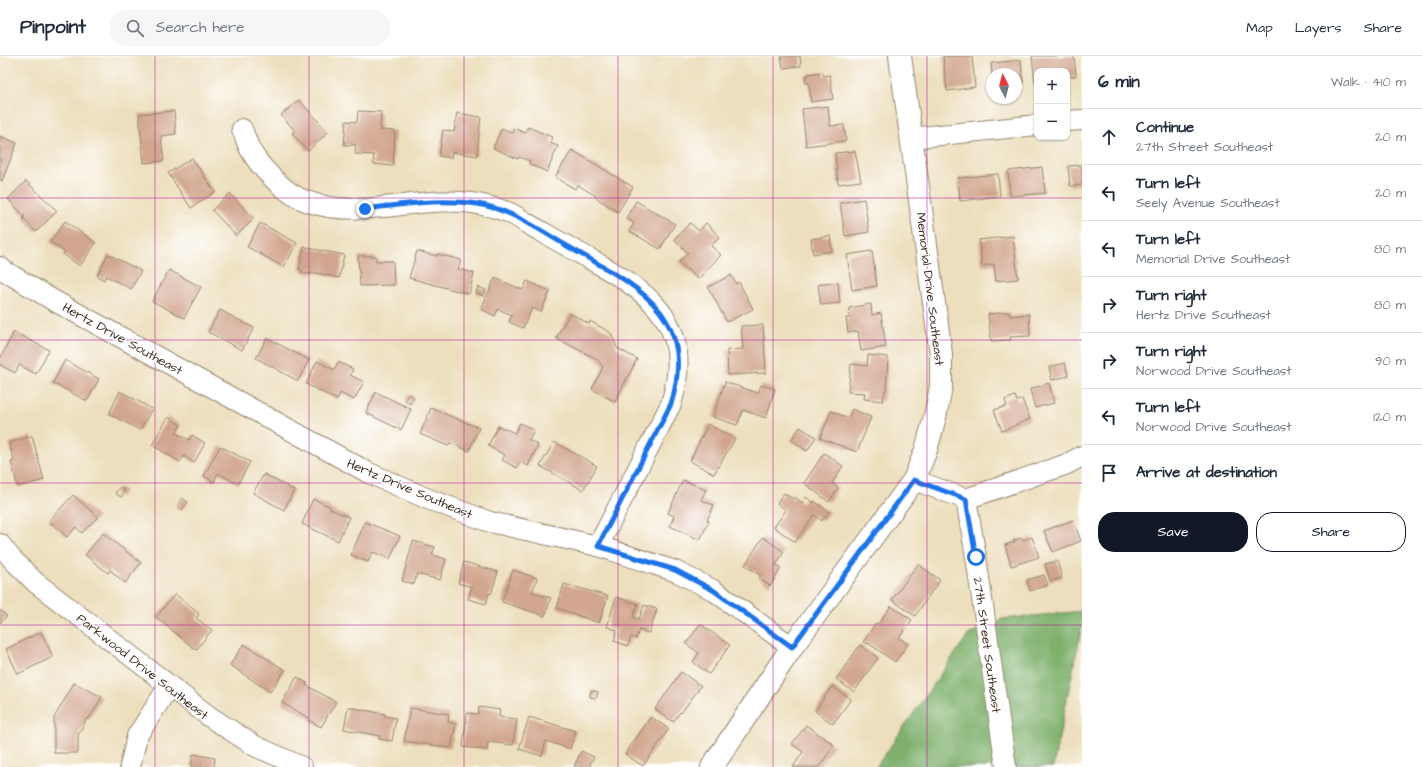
<!DOCTYPE html>
<meta charset="utf-8">
<style>
body{margin:0;font-family:"Architects Daughter",sans-serif;background:#f6f6f7;color:#1f2937}
.controls{position:absolute;right:12px;top:12px;display:grid;overflow:hidden;border-radius:8px;box-shadow:0 1px 3px #0004}
.controls button{width:36px;height:36px;display:grid;place-items:center;padding:0;border:0;border-bottom:1px solid #e0e1e3;background:#fff;color:#1f2937;font:20px sans-serif}
.compass{position:absolute;left:986px;top:12px;width:36px;height:36px;border-radius:50%;background:#fff;box-shadow:0 1px 3px #0004;rotate:353deg}
.stop{position:absolute;width:12px;height:12px;margin:-9px;border:3px solid #1a73e8;border-radius:50%;background:#fff}
.stop.end{background:#1a73e8;border-color:#fff;box-shadow:0 1px 4px #0008}
.list{margin:0;padding:0;list-style:none}
h2{display:flex;justify-content:space-between;align-items:center;height:52px;margin:0;padding:0 16px;font-size:17px}
h2 small{font-size:13px;font-weight:400;color:#747a83}
.list li{display:grid;grid-template-columns:26px 1fr auto;gap:12px;align-items:center;box-sizing:border-box;height:56px;padding:0 16px;border-top:1px solid #e0e1e3}
.list b{display:block;font-size:15px;white-space:nowrap}
.list p{margin:0;font-size:13px;white-space:nowrap;color:#747a83}
.list em{font-size:13px;font-style:normal;color:#747a83}
.actions{display:flex;gap:8px;padding:12px 16px}
.actions a{flex:1;padding:9px 0;border:1px solid #111827;border-radius:16px;text-align:center;font-size:14px;color:#111827}
.actions .main{background:#111827;color:#fff}
.icon{flex:none;width:22px;height:22px;fill:none;stroke:currentColor;stroke-width:2;stroke-linecap:round;stroke-linejoin:round}
.map{position:relative;flex:none;width:1082px;height:711px;overflow:hidden}
header{display:flex;align-items:center;gap:24px;box-sizing:border-box;height:56px;padding:0 20px;background:#fff;border-bottom:1px solid #e0e1e3}
header strong{font-size:19px}
nav{display:flex;gap:22px;margin-inline-start:auto;font-size:14px}
.search{width:280px;height:36px;background:#f6f6f7;display:flex;align-items:center;gap:10px;box-sizing:border-box;padding:0 14px;border-radius:16px;color:#747a83;font-size:15px}
main{display:flex}
aside{flex:1;background:#fff}
.map>svg:first-child{display:block}
</style>
<header>
<strong>Pinpoint</strong>
<div class="search"><svg class="icon" aria-label="search" viewBox="0 0 24 24"><circle cx="10" cy="10" r="6"/><path d="M15 15l6 6"/></svg>Search here</div>
<nav><a>Map</a><a>Layers</a><a>Share</a></nav>
</header>
<main>
<div class="map">
<svg width="1082" height="711" viewBox="0 0 1082 711">
<rect width="100%" height="100%" fill="#fff"/>
<filter id="ink" filterUnits="userSpaceOnUse"><feTurbulence type="fractalNoise" baseFrequency=".025" numOctaves="2"/><feDisplacementMap in="SourceGraphic" scale="8" xChannelSelector="R" yChannelSelector="G"/><feConvolveMatrix kernelMatrix="1 2 1 2 8 2 1 2 1" color-interpolation-filters="sRGB"/></filter>
<filter id="wash" filterUnits="userSpaceOnUse"><feTurbulence type="fractalNoise" baseFrequency=".012" numOctaves="4" result="noise"/><feDisplacementMap in="SourceGraphic" scale="16" xChannelSelector="R" yChannelSelector="G"/><feGaussianBlur stdDeviation="0.9" result="paint"/><feColorMatrix in="noise" values="0 0 0 0 0 0 0 0 0 0 0 0 0 0 0 0 0 1.4 0 .05"/><feComposite in="paint" operator="in"/></filter>
<g filter="url(#wash)">
<rect width="100%" height="100%" fill="#eddfbd"/>
<path fill="#7eb06c" stroke="#5c6d45" d="M 1082,555 L 1082,570 L 1053,711 L 876,711 L 968,579 L 1002,563 Z"/>
<g id="blocks">
<g fill="#d2a68e">
<path d="M 781,0 L 800,0 L 801,10 L 783,12 Z"/>
<path d="M 943,0 L 972,0 L 975,31 L 947,35 Z"/>
<path d="M 1032,0 L 1074,0 L 1076,20 L 1067,21 L 1067,15 L 1037,15 L 1037,26 L 1035,27 Z"/>
<path d="M 1021,4 L 1023,27 L 1016,27 L 1016,18 L 992,18 L 991,7 Z"/>
<path d="M 823,16 L 824,20 L 830,19 L 833,43 L 811,46 L 809,27 L 806,27 L 805,20 L 808,20 L 808,18 Z"/>
<path d="M 299,44 L 328,76 L 308,95 L 292,77 L 295,75 L 281,59 Z"/>
<path d="M 828,50 L 830,70 L 844,69 L 846,85 L 806,90 L 802,53 Z"/>
<path d="M 174,55 L 176,78 L 161,80 L 164,105 L 144,107 L 139,58 Z"/>
<path d="M 358,55 L 381,56 L 380,74 L 395,75 L 393,110 L 373,108 L 374,99 L 355,98 L 356,89 L 344,89 L 346,65 L 357,66 Z"/>
<path d="M 457,57 L 481,61 L 477,100 L 452,96 L 451,102 L 439,100 L 443,74 L 454,76 Z"/>
<path d="M 528,71 L 552,81 L 550,87 L 558,90 L 547,116 L 529,108 L 530,105 L 519,101 L 518,103 L 493,92 L 502,72 L 512,77 L 514,72 L 525,77 Z"/>
<path d="M 0,80 L 17,87 L 2,125 L 0,124 Z"/>
<path d="M 572,94 L 633,131 L 618,156 L 595,141 L 596,140 L 578,129 L 575,133 L 555,121 Z"/>
<path d="M 855,95 L 861,125 L 838,128 L 835,97 Z"/>
<path d="M 192,102 L 215,136 L 191,152 L 168,117 Z"/>
<path d="M 1082,109 L 1082,129 L 1070,130 L 1068,110 Z"/>
<path d="M 1042,111 L 1045,137 L 1010,140 L 1008,115 Z"/>
<path d="M 998,118 L 1000,140 L 960,145 L 958,122 Z"/>
<path d="M 26,125 L 57,155 L 36,176 L 23,162 L 25,161 L 8,143 Z"/>
<path d="M 230,137 L 254,163 L 236,180 L 212,154 Z"/>
<path d="M 864,143 L 869,176 L 845,180 L 840,147 Z"/>
<path d="M 636,145 L 675,168 L 660,193 L 629,175 L 634,167 L 626,162 Z"/>
<path d="M 65,165 L 96,187 L 80,210 L 63,198 L 65,196 L 50,186 Z"/>
<path d="M 260,167 L 297,187 L 284,211 L 247,191 Z"/>
<path d="M 690,167 L 699,175 L 706,167 L 720,181 L 711,190 L 721,199 L 698,223 L 679,206 L 688,197 L 674,183 Z"/>
<path d="M 830,180 L 832,195 L 813,198 L 811,183 Z"/>
<path d="M 1013,180 L 1018,223 L 996,225 L 994,208 L 982,210 L 979,184 Z"/>
<path d="M 304,191 L 344,199 L 339,222 L 312,216 L 311,219 L 302,216 L 302,214 L 299,213 Z"/>
<path d="M 417,195 L 437,200 L 437,198 L 461,204 L 458,213 L 474,217 L 469,238 L 409,222 Z"/>
<path d="M 872,195 L 877,230 L 852,234 L 847,199 Z"/>
<path d="M 108,198 L 141,215 L 131,233 L 106,220 L 104,224 L 97,220 Z"/>
<path d="M 358,200 L 376,200 L 376,205 L 393,205 L 394,229 L 360,230 Z"/>
<path d="M 169,214 L 201,231 L 184,262 L 152,245 Z"/>
<path d="M 731,219 L 736,228 L 739,226 L 753,253 L 727,266 L 708,231 Z"/>
<path d="M 495,222 L 523,234 L 527,225 L 550,235 L 541,256 L 532,252 L 523,272 L 509,266 L 512,259 L 498,253 L 495,260 L 481,253 Z"/>
<path d="M 838,226 L 840,247 L 821,249 L 818,229 Z"/>
<path d="M 478,231 L 486,234 L 484,240 L 476,237 Z"/>
<path d="M 871,248 L 872,259 L 881,257 L 886,291 L 861,295 L 858,275 L 848,277 L 846,262 L 850,262 L 849,252 Z"/>
<path d="M 220,254 L 254,272 L 242,294 L 208,276 Z"/>
<path d="M 1009,256 L 1010,260 L 1029,258 L 1030,280 L 1010,281 L 1011,284 L 991,285 L 988,258 Z"/>
<path d="M 570,257 L 589,268 L 590,265 L 611,277 L 617,292 L 637,303 L 615,346 L 592,333 L 603,311 L 597,303 L 556,282 Z"/>
<path d="M 763,269 L 766,317 L 728,319 L 727,294 L 743,293 L 741,270 Z"/>
<path d="M 14,276 L 49,294 L 36,318 L 19,309 L 15,317 L 0,309 L 0,303 Z"/>
<path d="M 267,282 L 309,304 L 298,325 L 256,302 Z"/>
<path d="M 868,299 L 888,301 L 886,335 L 885,334 L 883,345 L 864,343 L 865,337 L 848,336 L 851,308 L 867,310 Z"/>
<path d="M 65,304 L 99,323 L 87,345 L 53,327 Z"/>
<path d="M 317,305 L 334,314 L 338,306 L 353,313 L 350,319 L 364,326 L 354,344 L 340,337 L 337,344 L 306,328 Z"/>
<path d="M 1065,307 L 1068,320 L 1052,324 L 1049,311 Z"/>
<path d="M 725,326 L 758,337 L 761,329 L 775,333 L 766,362 L 743,354 L 737,369 L 713,361 Z"/>
<path d="M 1049,327 L 1054,347 L 1035,352 L 1030,333 Z"/>
<path d="M 120,335 L 152,353 L 140,374 L 109,358 Z"/>
<path d="M 376,336 L 411,353 L 401,374 L 366,357 Z"/>
<path d="M 408,338 L 414,341 L 410,348 L 405,344 Z"/>
<path d="M 1015,340 L 1017,345 L 1022,343 L 1030,363 L 1002,375 L 994,354 L 1007,350 L 1005,344 Z"/>
<path d="M 431,352 L 479,372 L 469,395 L 450,387 L 448,390 L 420,378 Z"/>
<path d="M 852,353 L 871,361 L 857,396 L 820,382 L 831,355 L 848,362 Z"/>
<path d="M 168,361 L 181,369 L 176,377 L 189,384 L 192,379 L 205,387 L 194,407 L 184,400 L 180,406 L 152,389 Z"/>
<path d="M 520,367 L 534,374 L 529,384 L 538,389 L 528,410 L 520,406 L 517,412 L 502,404 L 505,399 L 488,390 L 498,370 L 515,377 Z"/>
<path d="M 708,368 L 735,383 L 714,418 L 690,405 Z"/>
<path d="M 800,371 L 816,381 L 807,395 L 791,384 Z"/>
<path d="M 32,380 L 44,424 L 18,431 L 11,406 L 14,405 L 9,387 Z"/>
<path d="M 554,386 L 597,410 L 583,434 L 540,410 Z"/>
<path d="M 220,390 L 250,406 L 238,428 L 218,417 L 214,426 L 204,420 Z"/>
<path d="M 824,397 L 843,410 L 832,427 L 838,432 L 829,446 L 804,427 Z"/>
<path d="M 264,418 L 294,434 L 284,454 L 253,437 Z"/>
<path d="M 683,424 L 706,434 L 701,444 L 714,449 L 707,464 L 709,465 L 700,484 L 670,470 L 674,460 L 668,457 Z"/>
<path d="M 120,431 L 125,435 L 121,441 L 115,437 Z"/>
<path d="M 784,437 L 793,443 L 795,441 L 802,447 L 806,441 L 813,447 L 814,445 L 829,456 L 822,465 L 814,459 L 795,486 L 774,471 L 786,454 L 777,447 Z"/>
<path d="M 73,439 L 98,461 L 82,477 L 76,471 L 67,481 L 49,465 Z"/>
<path d="M 182,442 L 188,446 L 182,454 L 177,450 Z"/>
<path d="M 313,443 L 331,451 L 330,453 L 349,461 L 338,485 L 302,468 Z"/>
<path d="M 1073,464 L 1081,485 L 1053,496 L 1044,475 Z"/>
<path d="M 365,466 L 400,480 L 390,503 L 373,496 L 368,506 L 351,499 Z"/>
<path d="M 103,477 L 141,507 L 125,527 L 110,514 L 108,517 L 85,499 Z"/>
<path d="M 763,481 L 784,496 L 776,509 L 781,512 L 770,530 L 759,522 L 761,520 L 745,509 Z"/>
<path d="M 1032,481 L 1039,501 L 1011,510 L 1005,489 L 1015,486 L 1014,484 L 1022,482 L 1023,484 Z"/>
<path d="M 413,485 L 435,491 L 432,499 L 446,503 L 440,524 L 417,518 L 414,528 L 402,525 Z"/>
<path d="M 1057,505 L 1062,522 L 1050,525 L 1045,508 Z"/>
<path d="M 464,506 L 498,516 L 491,538 L 489,537 L 486,548 L 468,543 L 472,531 L 458,527 Z"/>
<path d="M 918,508 L 940,524 L 915,560 L 892,544 Z"/>
<path d="M 513,514 L 537,522 L 532,536 L 551,542 L 545,560 L 502,546 Z"/>
<path d="M 1044,519 L 1048,529 L 1030,535 L 1027,524 Z"/>
<path d="M 564,528 L 608,540 L 599,567 L 557,552 Z"/>
<path d="M 175,538 L 199,558 L 196,562 L 212,574 L 196,594 L 156,561 Z"/>
<path d="M 616,541 L 638,548 L 633,561 L 639,563 L 644,549 L 657,553 L 649,577 L 639,574 L 636,583 L 631,581 L 628,590 L 614,585 L 617,574 L 607,571 Z"/>
<path d="M 891,550 L 912,564 L 899,582 L 908,588 L 895,606 L 868,587 L 867,588 L 863,586 L 876,567 L 878,568 Z"/>
<path d="M 0,554 L 7,560 L 0,567 Z"/>
<path d="M 700,568 L 730,589 L 709,618 L 693,606 L 699,597 L 686,588 Z"/>
<path d="M 41,576 L 53,601 L 18,618 L 6,593 Z"/>
<path d="M 244,588 L 285,614 L 270,636 L 230,609 Z"/>
<path d="M 860,589 L 878,602 L 854,636 L 836,623 Z"/>
<path d="M 681,616 L 701,630 L 681,657 L 680,656 L 673,666 L 655,653 Z"/>
<path d="M 297,621 L 307,627 L 306,629 L 336,646 L 321,671 L 308,664 L 309,662 L 282,647 Z"/>
<path d="M 74,627 L 102,641 L 89,663 L 87,662 L 78,679 L 78,697 L 54,697 L 54,662 Z"/>
<path d="M 832,630 L 851,643 L 833,668 L 815,655 Z"/>
<path d="M 591,634 L 598,636 L 596,642 L 590,641 Z"/>
<path d="M 348,651 L 385,658 L 384,660 L 396,662 L 392,685 L 379,683 L 380,680 L 344,673 Z"/>
<path d="M 479,651 L 500,654 L 499,661 L 517,663 L 513,689 L 488,686 L 487,694 L 463,691 L 467,657 L 478,658 Z"/>
<path d="M 410,652 L 449,658 L 448,666 L 456,668 L 451,692 L 404,685 Z"/>
<path d="M 529,661 L 576,675 L 570,693 L 546,685 L 542,700 L 519,693 Z"/>
<path d="M 651,661 L 669,673 L 643,710 L 625,698 Z"/>
<path d="M 806,669 L 834,689 L 819,711 L 793,711 L 803,696 L 792,688 Z"/>
<path d="M 581,695 L 594,701 L 589,711 L 574,711 Z"/>
<path d="M 193,698 L 215,702 L 214,711 L 191,711 Z"/>
</g>
</g>
</g>
<g filter="url(#ink)">
<use href="#blocks" fill-opacity="0" stroke="#94846e" stroke-width="1"/>
<g fill="none" stroke-linecap="round" stroke-linejoin="round">
<defs>
<g id="street">
<path d="M 1067,65 L 1082,64"/>
<path d="M 242,73 C 245,80 247,88 251,95 C 262,114 286,138 306,145 C 362,166 421,137 478,148 C 488,150 500,153 510,157 C 516,160 522,164 528,168 C 541,175 554,183 567,190 C 635,229 699,256 671,348 L 598,490"/>
<path d="M 911,82 L 1037,69"/>
<path d="M 0,211 L 3,214 L 51,243 L 369,417 L 428,443 L 490,466 L 598,490 L 675,515 L 713,534 L 792,591"/>
<path d="M 914,424 L 966,443 L 1067,408 L 1082,400"/>
<path d="M 966,443 L 976,501 L 1006,711"/>
<path d="M 0,488 L 12,503 L 35,526 L 210,661 L 255,690 L 302,711"/>
<path d="M 130,711 L 137,680 L 169,630"/>
</g>
<path id="secondary" d="M 712,711 L 792,591 L 914,424 L 926,394 L 935,361 L 941,331 L 941,298 L 900,0"/>
</defs>
<use href="#street" stroke="#94846e" stroke-width="22"/>
<use href="#secondary" stroke="#94846e" stroke-width="24"/>
<use href="#street" stroke="#fff" stroke-width="20"/>
<use href="#secondary" stroke="#fff" stroke-width="22"/>
</g>
</g>
<g fill="none" stroke-linecap="round" stroke-linejoin="round" filter="url(#ink)">
<path stroke="#1a73e8" stroke-width="5" d="M 365,153 C 402,149 440,142 477,148 C 510,153 538,173 567,190 C 634,229 699,256 671,348 L 598,490 L 675,514 L 713,534 L 792,591 L 914,424 L 966,443 L 976,501"/>
</g>
<path fill="none" stroke="#b5179e" stroke-width="1" stroke-opacity="0.55" d="M 155,0 L 155,711M 309,0 L 309,711M 464,0 L 464,711M 618,0 L 618,711M 773,0 L 773,711M 927,0 L 927,711M 0,142 L 1082,142M 0,284 L 1082,284M 0,427 L 1082,427M 0,569 L 1082,569"/>
<g text-anchor="middle" stroke-width="3" stroke-linejoin="round" paint-order="stroke">
<g font-size="13" fill="#3b2a1e" stroke="#fff">
<text transform="translate(931 233) rotate(83)" y="5">Memorial Drive Southeast</text>
<text transform="translate(123 282) rotate(29)" y="5">Hertz Drive Southeast</text>
<text transform="translate(410 432) rotate(23)" y="5">Hertz Drive Southeast</text>
<text transform="translate(988 589) rotate(82)" y="5">27th Street Southeast</text>
<text transform="translate(143 610) rotate(38)" y="5">Parkwood Drive Southeast</text>
</g>
</g>
</svg>
<div class="controls">
<button>+</button>
<button>−</button>
</div>
<svg class="compass" viewBox="-18 -18 36 36"><path d="M0-13l5 13h-10z" fill="#e53935"/><path d="M0 13l5-13h-10z" fill="#747a83"/></svg>
<div class="stop" style="left:976px;top:501px"></div>
<div class="stop end" style="left:365px;top:153px"></div>
</div>
<aside>
<h2>6 min<small>Walk · 410 m</small></h2>
<ul class="list">
<li><svg class="icon" aria-label="ahead" viewBox="0 0 24 24"><path d="M12 20V5M6 11l6-6 6 6"/></svg><div><b>Continue</b><p>27th Street Southeast</p></div><em>20 m</em></li>
<li><svg class="icon" aria-label="left" viewBox="0 0 24 24"><path d="M17 20v-9H6M10 6l-5 5 5 5"/></svg><div><b>Turn left</b><p>Seely Avenue Southeast</p></div><em>20 m</em></li>
<li><svg class="icon" aria-label="left" viewBox="0 0 24 24"><path d="M17 20v-9H6M10 6l-5 5 5 5"/></svg><div><b>Turn left</b><p>Memorial Drive Southeast</p></div><em>80 m</em></li>
<li><svg class="icon" aria-label="right" viewBox="0 0 24 24"><path d="M7 20v-9h11M14 6l5 5-5 5"/></svg><div><b>Turn right</b><p>Hertz Drive Southeast</p></div><em>80 m</em></li>
<li><svg class="icon" aria-label="right" viewBox="0 0 24 24"><path d="M7 20v-9h11M14 6l5 5-5 5"/></svg><div><b>Turn right</b><p>Norwood Drive Southeast</p></div><em>90 m</em></li>
<li><svg class="icon" aria-label="left" viewBox="0 0 24 24"><path d="M17 20v-9H6M10 6l-5 5 5 5"/></svg><div><b>Turn left</b><p>Norwood Drive Southeast</p></div><em>120 m</em></li>
<li><svg class="icon" aria-label="arrive" viewBox="0 0 24 24"><path d="M6 21V4h12l-3 4 3 4H6"/></svg><div><b>Arrive at destination</b></div></li>
</ul>
<div class="actions"><a class="main">Save</a><a>Share</a></div>
</aside>
</main>
